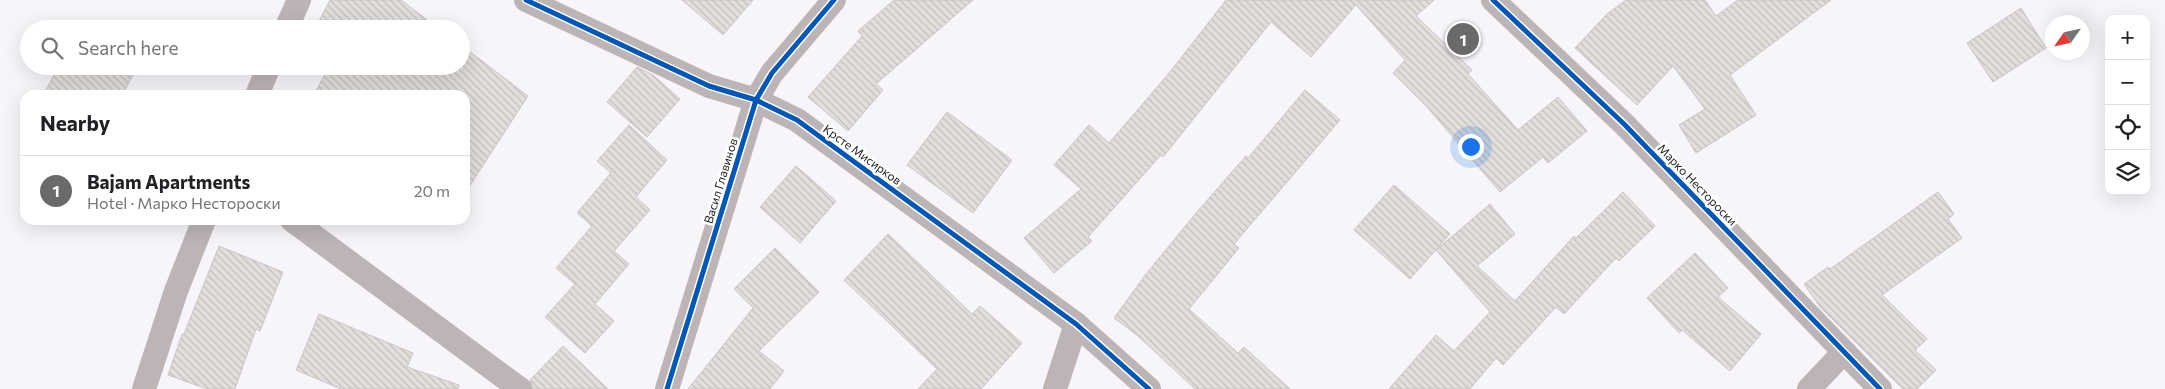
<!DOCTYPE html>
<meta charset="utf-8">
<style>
body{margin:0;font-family:Commissioner,sans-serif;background:#f6f6f6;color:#202124}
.controls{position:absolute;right:15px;top:15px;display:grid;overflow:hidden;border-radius:10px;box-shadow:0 5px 20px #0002}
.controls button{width:45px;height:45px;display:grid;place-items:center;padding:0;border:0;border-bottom:1px solid #e0e0e0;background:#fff;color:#202124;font:25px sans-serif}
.compass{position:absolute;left:2045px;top:15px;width:45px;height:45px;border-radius:50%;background:#fff;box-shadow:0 5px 20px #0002;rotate:236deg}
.you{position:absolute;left:1470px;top:146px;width:18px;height:18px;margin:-12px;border:4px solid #fff;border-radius:50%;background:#1a73e8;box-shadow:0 0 0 8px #1a73e833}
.badge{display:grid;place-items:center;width:32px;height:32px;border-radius:50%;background:#6b696c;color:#fff;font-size:16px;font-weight:700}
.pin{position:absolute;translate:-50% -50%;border:2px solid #fff;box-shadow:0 1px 5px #0006}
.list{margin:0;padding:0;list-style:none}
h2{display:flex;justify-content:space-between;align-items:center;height:65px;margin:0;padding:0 20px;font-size:21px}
h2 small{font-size:16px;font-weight:400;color:#757577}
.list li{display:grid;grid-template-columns:32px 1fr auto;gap:15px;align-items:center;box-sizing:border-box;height:70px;padding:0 20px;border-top:1px solid #e0e0e0}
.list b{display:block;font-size:19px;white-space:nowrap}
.list p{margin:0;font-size:16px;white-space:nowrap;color:#757577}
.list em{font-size:16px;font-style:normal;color:#757577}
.icon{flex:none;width:28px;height:28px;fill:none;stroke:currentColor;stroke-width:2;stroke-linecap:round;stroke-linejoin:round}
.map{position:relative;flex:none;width:2165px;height:389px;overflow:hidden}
.search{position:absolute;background:#fff;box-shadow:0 5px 20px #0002;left:20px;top:20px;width:450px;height:55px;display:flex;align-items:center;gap:12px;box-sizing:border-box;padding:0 18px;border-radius:28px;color:#757577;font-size:19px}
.panel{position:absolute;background:#fff;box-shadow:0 5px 20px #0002;left:20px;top:90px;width:450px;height:135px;border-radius:15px}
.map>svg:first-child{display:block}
</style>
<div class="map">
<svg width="2165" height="389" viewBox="0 0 2165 389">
<defs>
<pattern id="building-back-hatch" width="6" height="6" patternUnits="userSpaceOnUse" patternTransform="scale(1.25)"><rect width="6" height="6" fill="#e2dedb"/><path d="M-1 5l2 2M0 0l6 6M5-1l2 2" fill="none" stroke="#c1bebc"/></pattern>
</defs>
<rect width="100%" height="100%" fill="#f7f5f9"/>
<g fill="url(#building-back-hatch)" stroke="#c8c6c7">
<path d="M 330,0 L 401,0 L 439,29 L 315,29 Z"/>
<path d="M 682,0 L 753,0 L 723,35 Z"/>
<path d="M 894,0 L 973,0 L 876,84 L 883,90 L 848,131 L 808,97 L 862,36 L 858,31 Z"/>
<path d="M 1226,0 L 1434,0 L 1416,16 L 1472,70 L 1468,74 L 1518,130 L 1558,97 L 1587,131 L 1548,163 L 1543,157 L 1500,192 L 1427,107 L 1393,73 L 1405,60 L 1356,5 L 1311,57 L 1271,22 L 1163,157 L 1161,155 L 1088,237 L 1092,241 L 1054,273 L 1024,238 L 1081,189 L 1054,165 L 1089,125 L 1109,143 L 1170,72 Z"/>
<path d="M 1626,0 L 1705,0 L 1716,16 L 1738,0 L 1831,0 L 1730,75 L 1756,115 L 1696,153 L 1679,125 L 1705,109 L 1673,66 L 1637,105 L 1575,48 L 1607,14 Z"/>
<path d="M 2021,8 L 2046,48 L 1993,82 L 1967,43 Z"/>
<path d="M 461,45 L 528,96 L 465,193 L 465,95 L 314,95 L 326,72 L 319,66 L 461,66 Z"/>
<path d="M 59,66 L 138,66 L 122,95 L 43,95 Z"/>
<path d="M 637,67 L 653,75 L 680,99 L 647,137 L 607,102 Z"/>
<path d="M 1305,90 L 1340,120 L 1234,244 L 1239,248 L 1189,309 L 1238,353 L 1244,347 L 1290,389 L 1195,389 L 1137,335 L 1114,318 L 1146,274 L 1196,213 L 1246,156 L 1248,158 Z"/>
<path d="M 947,112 L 1012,160 L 973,213 L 907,165 Z"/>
<path d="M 629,125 L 667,160 L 636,197 L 650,210 L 614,251 L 629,264 L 595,304 L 614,321 L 585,353 L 545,317 L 575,284 L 556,268 L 592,226 L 577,213 L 611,173 L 597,161 Z"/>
<path d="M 796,166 L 836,201 L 800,243 L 760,207 Z"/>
<path d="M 1394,185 L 1450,234 L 1410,279 L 1354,230 Z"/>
<path d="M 1623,192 L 1655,226 L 1619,261 L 1616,258 L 1564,314 L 1556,307 L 1503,365 L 1496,358 L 1470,389 L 1389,389 L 1436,335 L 1454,351 L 1490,312 L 1436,250 L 1490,204 L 1515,234 L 1477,266 L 1515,301 L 1574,236 L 1576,238 Z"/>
<path d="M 1938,192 L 1954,214 L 1948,219 L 1962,238 L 1882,295 L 1927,339 L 1915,350 L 1936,370 L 1917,389 L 1903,389 L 1820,307 L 1804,284 L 1828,267 L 1830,269 Z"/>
<path d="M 888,234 L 972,314 L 980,306 L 1022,343 L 981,389 L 918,389 L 937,369 L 844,280 Z"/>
<path d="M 219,246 L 283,272 L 260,331 L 256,329 L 235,389 L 207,389 L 168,375 L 182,334 L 184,334 Z"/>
<path d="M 775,248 L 819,292 L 759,351 L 784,371 L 770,389 L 688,389 L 753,308 L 734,289 Z"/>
<path d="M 1695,253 L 1728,288 L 1718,297 L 1761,334 L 1730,371 L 1682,330 L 1679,333 L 1647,298 Z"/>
<path d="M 319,314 L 413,353 L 407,367 L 459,385 L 458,389 L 341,389 L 296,370 Z"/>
<path d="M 563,346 L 608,389 L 533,389 L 530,380 Z"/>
</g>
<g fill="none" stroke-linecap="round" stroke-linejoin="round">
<g stroke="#bdb4b5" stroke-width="24">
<path d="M 526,0 L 709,86 L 756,100 L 797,120 L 1076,324 L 1149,389"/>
<path d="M 1493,0 L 1624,124 L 1880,389"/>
<path d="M 286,29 L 299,0"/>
<path d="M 257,95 L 269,66"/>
<path d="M 292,220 L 520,389"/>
<path d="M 144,389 L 176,291 L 204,220"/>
<path d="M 667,389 L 756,100 L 772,73 L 834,0"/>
<path d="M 1055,389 L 1076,324"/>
<path d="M 1809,389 L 1844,352"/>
</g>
<defs>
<g id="cycleway">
<path d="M 526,0 L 709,86 L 756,100 L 797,120 L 1076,324 L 1149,389"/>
<path d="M 1493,0 L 1624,124 L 1880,389"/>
<path d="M 667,389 L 756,100 L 772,73 L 834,0"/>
</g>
</defs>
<use href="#cycleway" stroke="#fff" stroke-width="8"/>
<use href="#cycleway" stroke="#0057b8" stroke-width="5"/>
</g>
<g text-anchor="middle" stroke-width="5" stroke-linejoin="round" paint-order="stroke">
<g font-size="12" fill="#1f1e20" stroke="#fff">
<text transform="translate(862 155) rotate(36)" y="4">Крсте Мисирков</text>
<text transform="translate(721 181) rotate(-73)" y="4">Васил Главинов</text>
<text transform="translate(1697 185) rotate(46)" y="4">Марко Нестороски</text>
</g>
</g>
</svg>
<div class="controls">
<button>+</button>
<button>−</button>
<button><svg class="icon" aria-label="locate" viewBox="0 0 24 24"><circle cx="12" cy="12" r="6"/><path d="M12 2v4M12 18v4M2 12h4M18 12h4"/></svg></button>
<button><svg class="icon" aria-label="layers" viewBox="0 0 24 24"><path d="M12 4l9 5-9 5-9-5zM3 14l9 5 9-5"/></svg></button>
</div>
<svg class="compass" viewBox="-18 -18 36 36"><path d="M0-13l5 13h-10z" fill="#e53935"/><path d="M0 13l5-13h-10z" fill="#757577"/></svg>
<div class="you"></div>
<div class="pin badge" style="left:1463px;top:39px">1</div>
<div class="search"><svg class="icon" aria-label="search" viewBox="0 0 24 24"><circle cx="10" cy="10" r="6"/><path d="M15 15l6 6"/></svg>Search here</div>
<section class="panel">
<h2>Nearby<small></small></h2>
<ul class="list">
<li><span class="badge">1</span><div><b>Bajam Apartments</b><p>Hotel · Марко Нестороски</p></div><em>20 m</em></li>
</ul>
</section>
</div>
